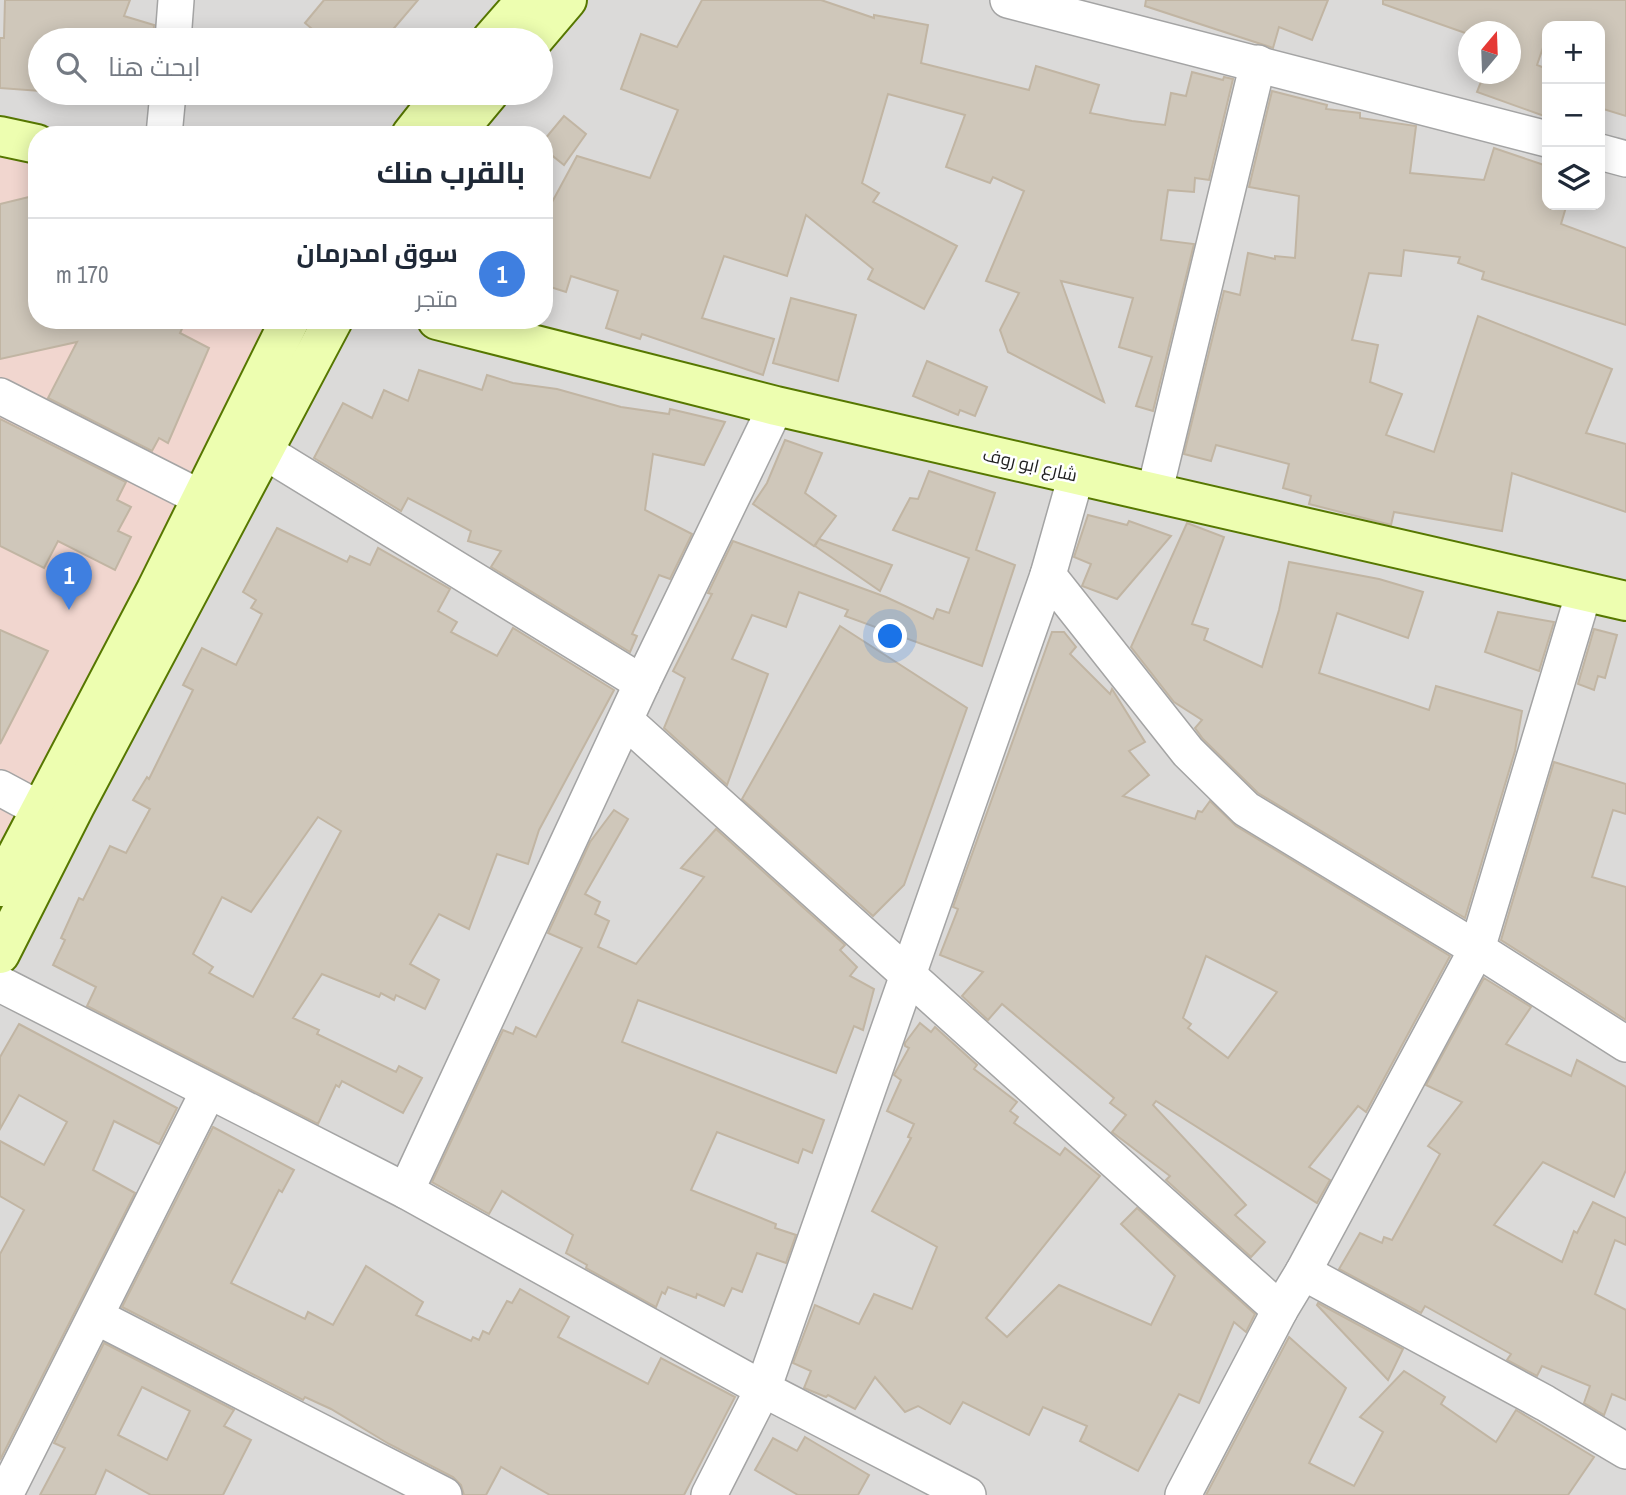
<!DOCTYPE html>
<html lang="ar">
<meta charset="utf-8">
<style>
body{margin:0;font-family:"Archivo Narrow",Cairo,sans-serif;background:#f6f6f7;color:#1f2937;direction:rtl}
.controls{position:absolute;right:21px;top:21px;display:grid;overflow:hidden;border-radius:14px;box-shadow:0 4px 18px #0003}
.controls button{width:63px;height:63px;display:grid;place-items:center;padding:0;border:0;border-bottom:2px solid #e0e1e3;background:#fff;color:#1f2937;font:35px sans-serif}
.compass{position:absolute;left:1458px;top:21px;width:63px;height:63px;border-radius:50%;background:#fff;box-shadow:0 4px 18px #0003;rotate:19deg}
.you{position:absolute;left:891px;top:637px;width:24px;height:24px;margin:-18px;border:5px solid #fff;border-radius:50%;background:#1a73e8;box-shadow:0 0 0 10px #1a73e833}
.badge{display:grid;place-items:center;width:46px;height:46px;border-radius:50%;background:#c92200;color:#fff;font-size:23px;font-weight:700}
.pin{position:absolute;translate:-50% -58px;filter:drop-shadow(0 2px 4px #0008)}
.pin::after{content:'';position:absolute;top:37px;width:24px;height:21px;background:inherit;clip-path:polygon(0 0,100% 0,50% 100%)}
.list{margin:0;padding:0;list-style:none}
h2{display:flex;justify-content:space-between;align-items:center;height:91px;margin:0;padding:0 28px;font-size:30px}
h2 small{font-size:23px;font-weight:400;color:#747a83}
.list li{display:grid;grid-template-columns:46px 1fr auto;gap:21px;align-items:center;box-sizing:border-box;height:112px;padding:0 28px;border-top:2px solid #e0e1e3}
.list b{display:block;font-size:26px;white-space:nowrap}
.list p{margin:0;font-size:23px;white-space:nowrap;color:#747a83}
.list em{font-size:23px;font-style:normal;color:#747a83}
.icon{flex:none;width:38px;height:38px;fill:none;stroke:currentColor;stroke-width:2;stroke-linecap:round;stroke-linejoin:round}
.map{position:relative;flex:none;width:1626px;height:1495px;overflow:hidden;direction:ltr}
.search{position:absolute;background:#fff;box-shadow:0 4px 18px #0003;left:28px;top:28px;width:525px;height:77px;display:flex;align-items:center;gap:18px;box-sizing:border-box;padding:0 24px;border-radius:38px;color:#747a83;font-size:26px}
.panel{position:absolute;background:#fff;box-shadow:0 4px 18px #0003;left:28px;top:126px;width:525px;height:203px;border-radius:28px;direction:rtl}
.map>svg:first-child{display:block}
</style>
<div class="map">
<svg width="1626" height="1495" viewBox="0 0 1626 1495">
<rect width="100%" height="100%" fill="#efede1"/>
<path fill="#dbdad9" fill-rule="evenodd" d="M 0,0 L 1626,0 L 1626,1495 L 0,1495 ZM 1547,26 L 1600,26 L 1600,205 L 1547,205 ZM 1468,32 L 1510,32 L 1510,74 L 1468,74 ZM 40,40 L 541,40 L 541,93 L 40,93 ZM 37,135 L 544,135 L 544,320 L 37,320 Z"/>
<path fill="#f1d6cf" d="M 0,123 L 37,135 L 37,320 L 274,320 L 0,901 Z"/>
<g fill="#cfc7ba" stroke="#c1b5a3" stroke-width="2" fill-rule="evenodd">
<path d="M 5,0 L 130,0 L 124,16 L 154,25 L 153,40 L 40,40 L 40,91 L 0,88 L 0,38 L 4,38 Z"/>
<path d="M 324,0 L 418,0 L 384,40 L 325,40 L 305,23 Z"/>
<path d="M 702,0 L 821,0 L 874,18 L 874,15 L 928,25 L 921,63 L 1029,90 L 1036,66 L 1099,85 L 1090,113 L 1132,121 L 1165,125 L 1171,93 L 1186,96 L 1192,72 L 1223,80 L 1224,77 L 1233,79 L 1209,180 L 1195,178 L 1194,192 L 1168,190 L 1161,240 L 1194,244 L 1153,411 L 1136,406 L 1152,357 L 1119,347 L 1133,298 L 1061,281 L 1104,402 L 1008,352 L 1000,330 L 1019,293 L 986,281 L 1024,191 L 993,177 L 990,183 L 946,167 L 965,115 L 888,94 L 862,183 L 879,193 L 873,202 L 957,246 L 924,309 L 868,279 L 873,269 L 806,215 L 787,276 L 724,256 L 702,318 L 774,339 L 763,375 L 642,334 L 640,339 L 606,328 L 618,291 L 571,276 L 566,292 L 544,285 L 544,217 L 577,156 L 650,178 L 678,110 L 621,89 L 641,34 L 677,47 Z"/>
<path d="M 1146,0 L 1328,0 L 1312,40 L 1279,27 L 1273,48 L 1145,6 Z"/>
<path d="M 1383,0 L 1626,0 L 1626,116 L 1600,108 L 1600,26 L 1547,26 L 1547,36 L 1537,65 L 1547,69 L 1547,117 L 1477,92 L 1484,74 L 1510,74 L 1510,32 L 1468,34 L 1383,4 Z"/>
<path d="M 1272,91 L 1327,105 L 1326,109 L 1360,113 L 1360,118 L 1416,126 L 1410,173 L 1484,180 L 1494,148 L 1547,166 L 1547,205 L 1566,207 L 1561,224 L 1626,248 L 1626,325 L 1482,279 L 1484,272 L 1458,263 L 1460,257 L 1404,250 L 1401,276 L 1369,273 L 1352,340 L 1378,345 L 1370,382 L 1402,394 L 1386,435 L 1434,452 L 1478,316 L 1612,369 L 1586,433 L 1626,444 L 1626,512 L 1512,473 L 1502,531 L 1394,512 L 1391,525 L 1309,504 L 1311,496 L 1283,488 L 1289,464 L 1216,445 L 1211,461 L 1184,454 L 1224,291 L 1240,295 L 1248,253 L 1275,259 L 1275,256 L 1295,258 L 1299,196 L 1249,187 Z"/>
<path d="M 564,116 L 586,134 L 564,165 L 544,149 L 544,140 Z"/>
<path d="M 37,195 L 37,320 L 186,320 L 180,333 L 209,348 L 168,443 L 159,438 L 152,451 L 48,398 L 77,342 L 0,359 L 0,204 Z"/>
<path d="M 791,298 L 856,315 L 838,381 L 773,363 Z"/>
<path d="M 927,361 L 987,387 L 975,416 L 960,410 L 958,415 L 913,396 Z"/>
<path d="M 419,370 L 482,390 L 487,375 L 513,383 L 557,389 L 621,407 L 669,414 L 670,409 L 725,422 L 704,465 L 653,454 L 645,510 L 692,534 L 670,579 L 659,575 L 632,634 L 637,636 L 630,652 L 491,567 L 501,551 L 468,541 L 471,531 L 408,498 L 401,511 L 314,458 L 343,403 L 372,418 L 384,390 L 408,401 Z"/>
<path d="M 0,419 L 126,482 L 117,500 L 131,507 L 118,531 L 131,537 L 115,570 L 58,541 L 44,568 L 0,546 Z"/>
<path d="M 785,440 L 822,453 L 805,493 L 836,516 L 819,539 L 892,565 L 880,591 L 815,546 L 819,539 L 814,546 L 753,504 L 767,483 Z"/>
<path d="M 929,471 L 995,493 L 976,550 L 1015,565 L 982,666 L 845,616 L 848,610 L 799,592 L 786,627 L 752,615 L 732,659 L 768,674 L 727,785 L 664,728 L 685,678 L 673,671 L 712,594 L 708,593 L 733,541 L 886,597 L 933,619 L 937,609 L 949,613 L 969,558 L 893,530 L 910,498 L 918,499 Z"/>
<path d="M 1088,515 L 1127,525 L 1129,521 L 1171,536 L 1117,599 L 1082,586 L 1091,564 L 1074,557 Z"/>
<path d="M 1187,523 L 1224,537 L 1192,624 L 1208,629 L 1204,640 L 1262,667 L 1279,610 L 1289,562 L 1379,579 L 1423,592 L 1408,638 L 1337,613 L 1319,673 L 1429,710 L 1436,686 L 1522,711 L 1515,751 L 1465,918 L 1258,793 L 1203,739 L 1195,728 L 1202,720 L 1174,702 L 1131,647 Z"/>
<path d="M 277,528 L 347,562 L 350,556 L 370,565 L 378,548 L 450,589 L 438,611 L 457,622 L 451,632 L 497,656 L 513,628 L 614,690 L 539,830 L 528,864 L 497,854 L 469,929 L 439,914 L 410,964 L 439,980 L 425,1009 L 396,995 L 394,1000 L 381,993 L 379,997 L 322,974 L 293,1018 L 319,1030 L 317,1034 L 396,1072 L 399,1066 L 422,1078 L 403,1113 L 342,1081 L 339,1087 L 336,1085 L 318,1124 L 87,1006 L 96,987 L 53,965 L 65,940 L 61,938 L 79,898 L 83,900 L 110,846 L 126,853 L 150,809 L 133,800 L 147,777 L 149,779 L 193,690 L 183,685 L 202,648 L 236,665 L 262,614 L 251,608 L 256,600 L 243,592 ZM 318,817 L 341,831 L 253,997 L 209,973 L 213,967 L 193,954 L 222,897 L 251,912 Z"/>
<path d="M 1498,612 L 1554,622 L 1539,671 L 1485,652 Z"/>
<path d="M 840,626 L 967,708 L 904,885 L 873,916 L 742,799 Z"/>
<path d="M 1594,629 L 1617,635 L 1605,678 L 1598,676 L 1594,690 L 1578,684 Z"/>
<path d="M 0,630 L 48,651 L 0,744 Z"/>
<path d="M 1052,632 L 1064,632 L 1076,647 L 1070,654 L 1110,694 L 1112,689 L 1145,742 L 1129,751 L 1149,775 L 1123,796 L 1195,819 L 1198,811 L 1202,812 L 1210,801 L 1236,826 L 1450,956 L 1366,1112 L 1358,1106 L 1309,1167 L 1330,1180 L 1317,1203 L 1156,1101 L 1153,1105 L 1246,1205 L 1235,1215 L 1265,1242 L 1251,1257 L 1166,1180 L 1170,1176 L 1112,1132 L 1126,1115 L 1110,1103 L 1114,1098 L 1002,1004 L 988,1020 L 962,996 L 983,972 L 940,955 L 958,909 L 953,907 ZM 1206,956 L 1277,992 L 1228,1058 L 1188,1028 L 1191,1024 L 1183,1018 Z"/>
<path d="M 1554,762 L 1626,784 L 1626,814 L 1613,810 L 1592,877 L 1626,887 L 1626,1020 L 1501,940 Z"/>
<path d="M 614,810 L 628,819 L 585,894 L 600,902 L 595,914 L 609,921 L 598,947 L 636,964 L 704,877 L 681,868 L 716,829 L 845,945 L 840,950 L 857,967 L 850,976 L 874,989 L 863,1030 L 854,1026 L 836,1073 L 638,1000 L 622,1042 L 824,1120 L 812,1153 L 803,1149 L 798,1163 L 717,1132 L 691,1190 L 776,1224 L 775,1228 L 796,1235 L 786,1263 L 757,1253 L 742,1292 L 732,1288 L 724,1306 L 697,1294 L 696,1298 L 668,1287 L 665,1294 L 662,1292 L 656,1307 L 586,1268 L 587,1265 L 566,1253 L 573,1235 L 502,1191 L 489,1214 L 432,1182 L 503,1030 L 513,1034 L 516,1027 L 536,1037 L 582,948 L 548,933 L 590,842 Z"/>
<path d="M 1484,978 L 1531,1007 L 1506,1044 L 1571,1076 L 1577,1060 L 1626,1087 L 1626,1170 L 1614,1197 L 1543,1162 L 1494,1225 L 1562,1262 L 1574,1231 L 1577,1233 L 1593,1202 L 1626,1218 L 1626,1245 L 1615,1240 L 1595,1294 L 1626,1310 L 1626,1400 L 1612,1394 L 1604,1415 L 1584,1403 L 1590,1386 L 1542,1366 L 1537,1376 L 1507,1360 L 1511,1354 L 1425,1306 L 1421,1313 L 1339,1269 L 1360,1233 L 1382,1243 L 1384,1237 L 1392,1240 L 1440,1154 L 1428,1146 L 1462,1102 L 1426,1085 Z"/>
<path d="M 920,1023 L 931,1032 L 935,1027 L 977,1065 L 974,1069 L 1017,1102 L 1010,1111 L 1018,1117 L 1014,1123 L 1060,1155 L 1065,1148 L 1100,1176 L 986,1318 L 1007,1337 L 1059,1285 L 1151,1325 L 1175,1276 L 1121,1224 L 1137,1208 L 1255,1314 L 1246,1332 L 1234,1322 L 1199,1403 L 1179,1394 L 1138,1471 L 1080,1441 L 1087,1426 L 1043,1407 L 1029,1435 L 963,1402 L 950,1424 L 918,1406 L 905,1412 L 875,1377 L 855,1409 L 828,1395 L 826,1397 L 804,1388 L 811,1371 L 793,1363 L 815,1305 L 859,1324 L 874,1294 L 912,1309 L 937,1247 L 872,1211 L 911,1138 L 908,1137 L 914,1124 L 887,1111 L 901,1080 L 894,1075 L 909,1048 L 905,1046 L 905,1043 Z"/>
<path d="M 19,1024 L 177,1108 L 159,1144 L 114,1121 L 93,1170 L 135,1193 L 0,1460 L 0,1254 L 24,1210 L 0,1196 L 0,1141 L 44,1165 L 67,1122 L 19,1095 L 0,1129 L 0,1057 Z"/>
<path d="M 213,1127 L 294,1170 L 282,1192 L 279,1190 L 231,1283 L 305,1319 L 308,1312 L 333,1325 L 366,1266 L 423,1302 L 416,1315 L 471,1341 L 473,1337 L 479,1340 L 483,1331 L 489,1334 L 507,1301 L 512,1303 L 520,1289 L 569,1317 L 558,1337 L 648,1384 L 661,1358 L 735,1397 L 684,1495 L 550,1495 L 501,1467 L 486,1495 L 464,1495 L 461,1485 L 453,1477 L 389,1444 L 331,1409 L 305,1397 L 303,1400 L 122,1307 Z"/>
<path d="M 1318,1303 L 1403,1349 L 1388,1380 L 1317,1305 Z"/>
<path d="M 1289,1337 L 1346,1388 L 1309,1463 L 1354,1486 L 1383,1432 L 1360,1417 L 1404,1371 L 1445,1397 L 1441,1404 L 1496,1442 L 1516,1410 L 1594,1457 L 1568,1495 L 1206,1495 Z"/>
<path d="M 104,1343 L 234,1410 L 224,1426 L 251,1440 L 223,1495 L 151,1495 L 106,1470 L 95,1495 L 40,1495 L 65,1448 L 54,1443 ZM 142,1387 L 190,1411 L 167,1460 L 118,1435 Z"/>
<path d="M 805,1437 L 869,1475 L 858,1495 L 798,1495 L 755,1470 L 773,1438 L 797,1451 Z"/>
</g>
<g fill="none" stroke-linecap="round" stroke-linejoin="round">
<defs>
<g id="street">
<path d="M 1008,0 L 1547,139"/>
<path d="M 173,40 L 176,0"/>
<path d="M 164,135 L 168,93"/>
<path d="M 1600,152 L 1626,159"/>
<path d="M 0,396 L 201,498"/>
<path d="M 264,451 L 642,683"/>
<path d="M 1076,476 L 1048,575 L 1188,752 L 1246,809 L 1477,949 L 1626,1044"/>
<path d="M 1154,494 L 1258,63"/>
<path d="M 626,721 L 1280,1310 L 1303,1272 L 1545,1403 L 1626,1451"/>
<path d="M 0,788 L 41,810"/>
<path d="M 0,984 L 406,1191 L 763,1389 L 968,1495"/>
<path d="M 406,1191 L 642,683 L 776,406"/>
<path d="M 1303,1272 L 1477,949 L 1584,592"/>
<path d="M 97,1317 L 444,1495"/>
<path d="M 5,1495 L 208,1092"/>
<path d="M 709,1495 L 763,1389 L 1048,575"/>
<path d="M 1183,1495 L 1280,1310"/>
</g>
<g id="secondary">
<path d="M 491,40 L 526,0"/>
<path d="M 533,40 L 567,0"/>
<path d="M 411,135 L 444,93"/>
<path d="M 454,135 L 489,93"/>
<path d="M 0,136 L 37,144"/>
<path d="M 437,320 L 776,406 L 1626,601"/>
<path d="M 0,887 L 156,590 L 290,320"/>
<path d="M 0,954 L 75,806 L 333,320"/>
</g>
</defs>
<use href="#street" stroke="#a4a4a4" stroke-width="38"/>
<use href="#secondary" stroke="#567700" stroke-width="42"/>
<use href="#street" stroke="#fff" stroke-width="35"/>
<use href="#secondary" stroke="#edfeb0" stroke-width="38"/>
</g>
<g text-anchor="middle" stroke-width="5" stroke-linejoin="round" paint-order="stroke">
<g font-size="18" fill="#1d1d1d" stroke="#fff">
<text transform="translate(1030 465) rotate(13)" y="6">شارع ابو روف</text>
</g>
</g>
</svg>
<div class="controls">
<button>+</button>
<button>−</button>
<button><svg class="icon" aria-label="layers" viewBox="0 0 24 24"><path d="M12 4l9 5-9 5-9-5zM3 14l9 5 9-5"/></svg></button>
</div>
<svg class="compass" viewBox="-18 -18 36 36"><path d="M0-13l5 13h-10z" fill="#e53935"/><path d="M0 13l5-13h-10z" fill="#747a83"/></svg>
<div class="you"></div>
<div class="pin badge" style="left:69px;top:610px;background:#3f7fe0">1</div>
<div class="search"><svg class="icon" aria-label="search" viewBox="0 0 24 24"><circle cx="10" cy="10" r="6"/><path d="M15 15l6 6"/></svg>ابحث هنا</div>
<section class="panel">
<h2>بالقرب منك<small></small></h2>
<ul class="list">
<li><span class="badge" style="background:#3f7fe0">1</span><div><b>سوق امدرمان</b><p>متجر</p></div><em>170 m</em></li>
</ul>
</section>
</div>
